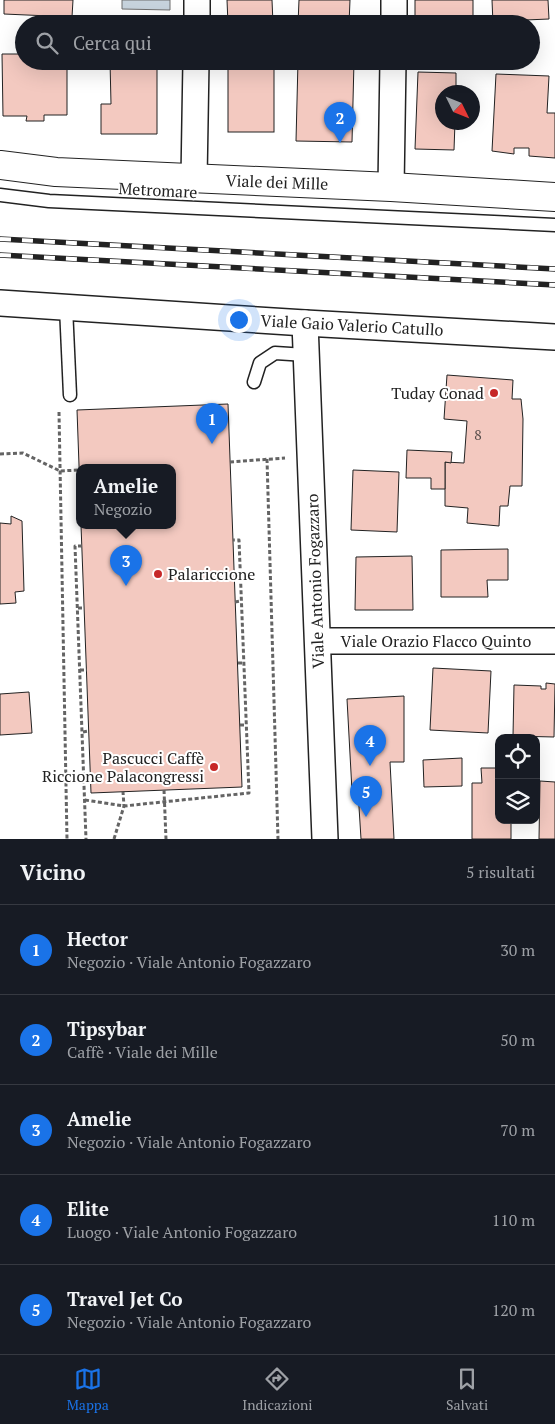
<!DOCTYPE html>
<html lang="it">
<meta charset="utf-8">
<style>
body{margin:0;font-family:"PT Serif",serif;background:#242831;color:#f1f3f6}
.controls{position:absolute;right:15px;bottom:15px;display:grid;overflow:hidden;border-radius:10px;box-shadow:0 5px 20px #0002}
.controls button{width:45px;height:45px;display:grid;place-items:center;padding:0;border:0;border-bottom:1px solid #363941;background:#171b24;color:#f1f3f6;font:25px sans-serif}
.compass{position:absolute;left:435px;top:85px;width:45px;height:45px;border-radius:50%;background:#171b24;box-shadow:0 5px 20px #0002;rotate:133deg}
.you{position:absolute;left:238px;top:319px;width:18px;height:18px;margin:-12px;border:4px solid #fff;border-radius:50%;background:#1a73e8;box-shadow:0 0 0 8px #1a73e833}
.badge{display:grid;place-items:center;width:32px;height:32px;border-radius:50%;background:#1a73e8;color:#fff;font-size:16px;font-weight:700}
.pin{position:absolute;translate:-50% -41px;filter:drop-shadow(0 1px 2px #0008)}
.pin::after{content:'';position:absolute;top:26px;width:18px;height:15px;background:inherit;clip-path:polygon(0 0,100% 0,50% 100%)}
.popup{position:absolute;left:76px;top:464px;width:100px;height:65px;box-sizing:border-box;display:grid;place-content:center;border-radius:10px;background:#171b24;filter:drop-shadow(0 1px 4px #0005);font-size:16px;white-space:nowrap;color:#9ea1a6}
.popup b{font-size:19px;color:#f1f3f6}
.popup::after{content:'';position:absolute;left:50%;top:100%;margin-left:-10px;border:10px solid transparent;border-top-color:#171b24}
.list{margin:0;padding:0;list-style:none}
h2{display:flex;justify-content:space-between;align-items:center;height:65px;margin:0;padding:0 20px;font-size:21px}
h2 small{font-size:16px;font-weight:400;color:#9ea1a6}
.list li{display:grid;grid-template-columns:32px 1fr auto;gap:15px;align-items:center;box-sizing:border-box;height:90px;padding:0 20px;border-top:1px solid #363941}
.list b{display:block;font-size:19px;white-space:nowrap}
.list p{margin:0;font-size:16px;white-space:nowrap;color:#9ea1a6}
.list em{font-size:16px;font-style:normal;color:#9ea1a6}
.icon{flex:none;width:28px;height:28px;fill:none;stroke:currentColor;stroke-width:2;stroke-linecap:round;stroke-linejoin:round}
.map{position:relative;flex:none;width:555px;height:839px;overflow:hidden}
.search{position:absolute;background:#171b24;box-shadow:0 5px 20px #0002;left:15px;right:15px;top:15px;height:55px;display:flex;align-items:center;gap:12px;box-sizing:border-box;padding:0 18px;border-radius:28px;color:#9ea1a6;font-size:19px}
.sheet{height:515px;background:#171b24}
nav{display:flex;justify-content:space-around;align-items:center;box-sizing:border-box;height:70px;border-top:1px solid #363941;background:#171b24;font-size:14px;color:#9ea1a6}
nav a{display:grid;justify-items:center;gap:2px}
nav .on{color:#1a73e8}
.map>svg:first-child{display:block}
</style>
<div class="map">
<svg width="555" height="839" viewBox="0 0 555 839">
<rect width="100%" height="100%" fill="#fff"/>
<path fill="#c7d3dd" stroke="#6f6f6f" d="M 122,0 L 170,0 L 170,10 L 122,9 Z"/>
<g fill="#f3c9c0" stroke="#222">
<path d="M 4,0 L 73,0 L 72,17 L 4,14 Z"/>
<path d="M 227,0 L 272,0 L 273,24 L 228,24 Z"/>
<path d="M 299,0 L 350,0 L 349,24 L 298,24 Z"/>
<rect x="415" y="0" width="58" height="24"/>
<path d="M 492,0 L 548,0 L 549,19 L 525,20 L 525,24 L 493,24 Z"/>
<path d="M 2,54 L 24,54 L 24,61 L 67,61 L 67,115 L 44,115 L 44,121 L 26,121 L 27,116 L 3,116 Z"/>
<path d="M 110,61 L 157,61 L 157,134 L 101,134 L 101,104 L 111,104 Z"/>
<rect x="228" y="61" width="46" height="71"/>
<path d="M 298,61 L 354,61 L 352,142 L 296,141 Z"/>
<path d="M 418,72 L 456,73 L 456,92 L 442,92 L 442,122 L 455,122 L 454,150 L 415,149 Z"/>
<path d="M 496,74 L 549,76 L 547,113 L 555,113 L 555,158 L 529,156 L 529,148 L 514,148 L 514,154 L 492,151 Z"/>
<path d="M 447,375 L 513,380 L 512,399 L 521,399 L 523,419 L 522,486 L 510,486 L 508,506 L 500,506 L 499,526 L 467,523 L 468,508 L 445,506 L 445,462 L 464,463 L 467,421 L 444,419 Z"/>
<path d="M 228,404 L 242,787 L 91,793 L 81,525 L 172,525 L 172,467 L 80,467 L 80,493 L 77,410 Z"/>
<path d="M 407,450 L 452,452 L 451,463 L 445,462 L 445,489 L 431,489 L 431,478 L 406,478 Z"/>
<path d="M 353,470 L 399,472 L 397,532 L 351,530 Z"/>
<path d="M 11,516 L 22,521 L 24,591 L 15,592 L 16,603 L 0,604 L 0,523 L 11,524 Z"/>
<path d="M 508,549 L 508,580 L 487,580 L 488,597 L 441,597 L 441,550 Z"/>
<path d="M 412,556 L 413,610 L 355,610 L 356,557 Z"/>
<path d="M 433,668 L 491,671 L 488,733 L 430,730 Z"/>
<path d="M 546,683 L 555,684 L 554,737 L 513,736 L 514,685 L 541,686 L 541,689 L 546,689 Z"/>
<path d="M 29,692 L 32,733 L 0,735 L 0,694 Z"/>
<path d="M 404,696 L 404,762 L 390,762 L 394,839 L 361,839 L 358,791 L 352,791 L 347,699 Z"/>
<path d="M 462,758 L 462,786 L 424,787 L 423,760 Z"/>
<path d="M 481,768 L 499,768 L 499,820 L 511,820 L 511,839 L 472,839 L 472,783 L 482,783 Z"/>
<path d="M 540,781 L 555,782 L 555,839 L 539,839 Z"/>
</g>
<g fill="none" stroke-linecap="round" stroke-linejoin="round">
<defs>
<g id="lane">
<path d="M 0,195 L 49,201 L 555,225"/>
<path d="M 66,307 L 70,395"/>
<path d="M 254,382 L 260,363 L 275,353 L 306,355"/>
</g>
<g id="street">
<path d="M 197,24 L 197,0"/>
<path d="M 394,24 L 394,0"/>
<path d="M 194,179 L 196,61"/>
<path d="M 391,187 L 393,61"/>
<path d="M 0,303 L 305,323 L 555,337"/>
<path d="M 305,323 L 325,839"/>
<path d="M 318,641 L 555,641"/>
</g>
<path id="secondary" d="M 0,165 L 56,172 L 391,187 L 555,197"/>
</defs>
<use href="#lane" stroke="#222" stroke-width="15"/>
<use href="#street" stroke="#222" stroke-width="28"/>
<use href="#secondary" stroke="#222" stroke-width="30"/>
<g stroke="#646464" stroke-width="3" stroke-dasharray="4 2.5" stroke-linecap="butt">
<path d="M 59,412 L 67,839"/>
<path d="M 0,454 L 23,453 L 60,471 L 79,470"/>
<path d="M 267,459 L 278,839"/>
<path d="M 230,462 L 285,458"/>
<path d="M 82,546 L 75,546 L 86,839"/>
<path d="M 235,602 L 241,601"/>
<path d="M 78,608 L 84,608"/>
<path d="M 238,663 L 244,663"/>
<path d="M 80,670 L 87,670"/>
<path d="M 240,725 L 246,725"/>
<path d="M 83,732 L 89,731"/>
<path d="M 164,790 L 166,839"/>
<path d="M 85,800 L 124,806 L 249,793 L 239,540 L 233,540"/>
<path d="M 114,839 L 124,806 L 123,792"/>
</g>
<use href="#lane" stroke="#fff" stroke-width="12"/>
<use href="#street" stroke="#fff" stroke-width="25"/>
<use href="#secondary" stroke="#fff" stroke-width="28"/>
<defs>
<g id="rail">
<path d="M 0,239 L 555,269"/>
<path d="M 0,255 L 555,285"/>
</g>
</defs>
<use href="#rail" stroke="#222" stroke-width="5.5"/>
<use href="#rail" stroke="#fff" stroke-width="4" stroke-dasharray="11" stroke-linecap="butt"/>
</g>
<g fill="#c62828" stroke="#fff" stroke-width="2">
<circle cx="494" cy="393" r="5"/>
<circle cx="158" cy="574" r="5"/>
<circle cx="214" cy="767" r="5"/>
</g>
<g text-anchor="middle" stroke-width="4" stroke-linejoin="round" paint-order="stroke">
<g font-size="14" fill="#564c4a">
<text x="478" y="440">8</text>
</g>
<g font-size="16" fill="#222" stroke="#fff">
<text transform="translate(277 182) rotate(2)" y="6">Viale dei Mille</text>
<text transform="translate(158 190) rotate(3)" y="6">Metromare</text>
<text transform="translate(352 325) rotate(3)" y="6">Viale Gaio Valerio Catullo</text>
<text transform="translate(315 581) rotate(-92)" y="6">Viale Antonio Fogazzaro</text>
<text x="436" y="647">Viale Orazio Flacco Quinto</text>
</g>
<g font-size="16" fill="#222" stroke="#fff" text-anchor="end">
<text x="484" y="399">Tuday Conad</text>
<text x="168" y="580" text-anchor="start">Palariccione</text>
<text x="204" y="764">Pascucci Caffè<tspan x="204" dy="18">Riccione Palacongressi</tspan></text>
</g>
</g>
</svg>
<div class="controls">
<button><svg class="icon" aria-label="locate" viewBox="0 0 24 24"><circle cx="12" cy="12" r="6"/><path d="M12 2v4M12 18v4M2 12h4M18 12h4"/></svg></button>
<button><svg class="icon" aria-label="layers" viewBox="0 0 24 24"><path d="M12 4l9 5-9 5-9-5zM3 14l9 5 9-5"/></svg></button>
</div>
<svg class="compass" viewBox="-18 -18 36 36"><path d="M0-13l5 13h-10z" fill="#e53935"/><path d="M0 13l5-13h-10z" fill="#9ea1a6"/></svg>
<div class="you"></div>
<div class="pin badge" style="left:212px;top:444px">1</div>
<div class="pin badge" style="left:340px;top:143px">2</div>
<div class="pin badge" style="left:126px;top:586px">3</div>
<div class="popup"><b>Amelie</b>Negozio</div>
<div class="pin badge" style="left:370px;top:766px">4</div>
<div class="pin badge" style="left:366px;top:817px">5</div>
<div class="search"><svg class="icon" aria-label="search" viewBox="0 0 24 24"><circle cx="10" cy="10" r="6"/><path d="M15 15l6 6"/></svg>Cerca qui</div>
</div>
<section class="sheet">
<h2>Vicino<small>5 risultati</small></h2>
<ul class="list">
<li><span class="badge">1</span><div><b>Hector</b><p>Negozio · Viale Antonio Fogazzaro</p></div><em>30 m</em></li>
<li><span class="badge">2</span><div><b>Tipsybar</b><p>Caffè · Viale dei Mille</p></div><em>50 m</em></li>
<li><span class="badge">3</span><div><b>Amelie</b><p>Negozio · Viale Antonio Fogazzaro</p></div><em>70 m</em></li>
<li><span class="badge">4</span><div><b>Elite</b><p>Luogo · Viale Antonio Fogazzaro</p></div><em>110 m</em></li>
<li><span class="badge">5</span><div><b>Travel Jet Co</b><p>Negozio · Viale Antonio Fogazzaro</p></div><em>120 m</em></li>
</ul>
</section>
<nav>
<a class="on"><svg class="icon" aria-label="map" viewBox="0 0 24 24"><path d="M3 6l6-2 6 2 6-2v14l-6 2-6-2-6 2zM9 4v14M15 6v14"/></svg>Mappa</a>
<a><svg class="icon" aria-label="directions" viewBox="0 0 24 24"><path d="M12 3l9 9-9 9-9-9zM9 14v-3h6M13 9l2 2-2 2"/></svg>Indicazioni</a>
<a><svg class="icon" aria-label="saved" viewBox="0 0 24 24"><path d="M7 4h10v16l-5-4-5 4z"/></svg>Salvati</a>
</nav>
